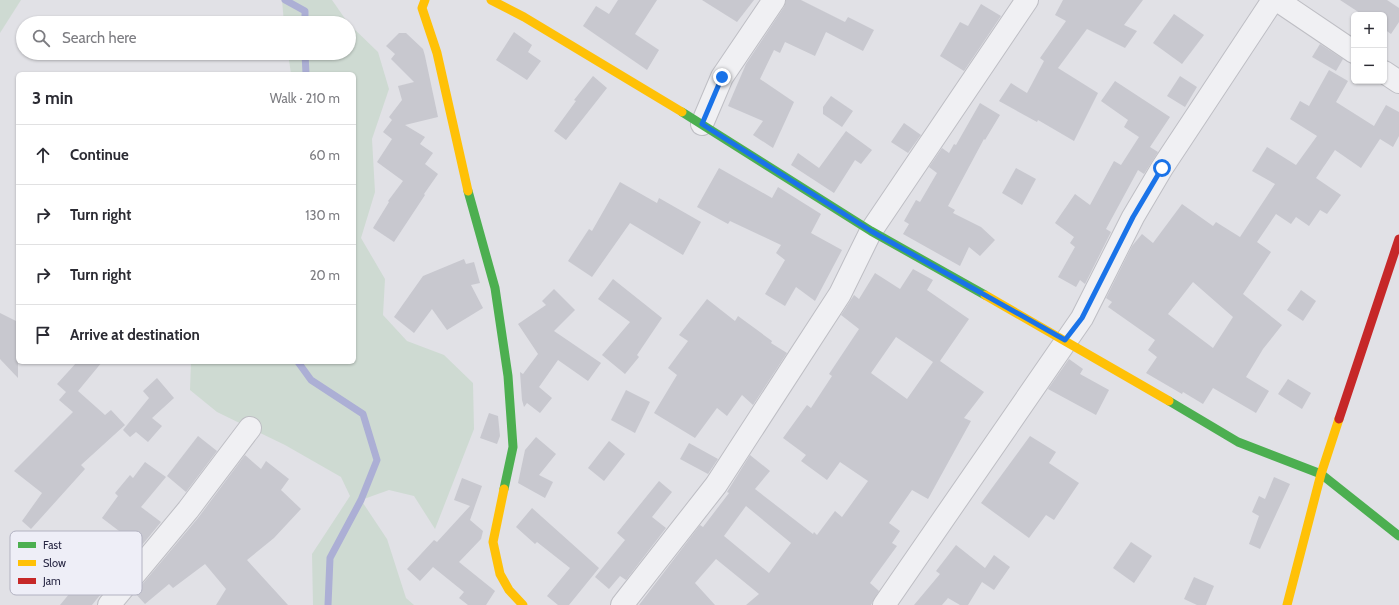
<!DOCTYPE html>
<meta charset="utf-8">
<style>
body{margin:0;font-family:Cabin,sans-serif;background:#f2f2f3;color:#2b2b33}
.controls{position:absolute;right:12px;top:12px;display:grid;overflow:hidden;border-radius:6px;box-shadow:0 1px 3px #0004}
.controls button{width:36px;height:36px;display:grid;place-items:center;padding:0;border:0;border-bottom:1px solid #e1e1e2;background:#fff;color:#2b2b33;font:20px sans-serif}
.stop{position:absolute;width:12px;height:12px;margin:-9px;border:3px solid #1a73e8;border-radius:50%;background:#fff}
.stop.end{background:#1a73e8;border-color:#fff;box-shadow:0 1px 4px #0008}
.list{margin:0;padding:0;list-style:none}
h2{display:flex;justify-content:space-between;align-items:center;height:52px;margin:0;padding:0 16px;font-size:17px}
h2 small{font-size:13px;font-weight:400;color:#7c7c81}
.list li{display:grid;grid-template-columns:26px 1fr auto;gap:12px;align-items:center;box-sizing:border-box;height:60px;padding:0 16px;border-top:1px solid #e1e1e2}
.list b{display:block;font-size:15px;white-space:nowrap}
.list em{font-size:13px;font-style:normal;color:#7c7c81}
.icon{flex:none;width:22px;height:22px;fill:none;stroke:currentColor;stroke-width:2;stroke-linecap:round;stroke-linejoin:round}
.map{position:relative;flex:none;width:1399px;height:605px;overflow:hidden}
.search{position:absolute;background:#fff;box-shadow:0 1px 3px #0004;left:16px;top:16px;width:340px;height:44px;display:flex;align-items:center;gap:10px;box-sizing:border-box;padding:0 14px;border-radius:22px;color:#7c7c81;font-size:15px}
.panel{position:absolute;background:#fff;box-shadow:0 1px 3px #0004;left:16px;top:72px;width:340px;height:292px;border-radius:6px}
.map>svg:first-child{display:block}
</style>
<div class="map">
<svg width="1399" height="605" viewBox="0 0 1399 605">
<rect width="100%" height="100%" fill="#e1e1e6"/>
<g fill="#cedad2">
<path d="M 0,0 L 21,0 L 0,33 Z"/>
<path d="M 282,0 L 332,0 L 348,23 L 284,23 Z"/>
<path d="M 349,24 L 378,52 L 389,89 L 372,139 L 375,192 L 361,238 L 385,279 L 383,315 L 407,341 L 444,355 L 473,383 L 474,429 L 435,529 L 414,496 L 389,490 L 361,500 L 387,539 L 406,598 L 414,605 L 313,605 L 312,554 L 350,496 L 341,477 L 285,445 L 217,412 L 190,390 L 191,362 L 354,362 L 354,74 L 291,74 L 288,53 L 349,53 Z"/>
</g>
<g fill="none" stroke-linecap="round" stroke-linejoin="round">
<g stroke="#acafd5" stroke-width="7">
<path d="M 285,0 L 305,11 L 305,23"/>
<path d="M 305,53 L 306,74"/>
<path d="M 298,362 L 311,380 L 363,414 L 377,460 L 361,500 L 330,558 L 328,605"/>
</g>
</g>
<g fill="#c8c8cf" fill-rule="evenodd">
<path d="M 618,0 L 657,0 L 635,34 L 659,50 L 647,70 L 583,26 L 596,6 L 609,14 Z"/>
<path d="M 702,0 L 754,0 L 737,22 Z"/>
<path d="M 786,0 L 801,0 L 845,22 L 848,17 L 874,30 L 863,51 L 826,32 L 815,56 L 785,42 L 780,53 L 774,50 L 760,79 L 794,102 L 773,148 L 753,135 L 763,121 L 728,106 L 746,64 L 784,7 Z"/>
<path d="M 1063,0 L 1143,0 L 1124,25 L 1137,31 L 1125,48 L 1087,29 L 1058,68 L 1098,93 L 1074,141 L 1038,120 L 1037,122 L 999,101 L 1011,83 L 1027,93 L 1044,61 L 1040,58 L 1066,21 L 1055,15 Z"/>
<path d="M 1340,0 L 1387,0 L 1399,8 L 1399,22 L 1391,34 L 1384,29 L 1384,15 L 1363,15 Z"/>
<path d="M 981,4 L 1001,16 L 964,71 L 940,56 L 960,22 L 968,26 Z"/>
<path d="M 1174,14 L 1204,35 L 1182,64 L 1153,43 Z"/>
<path d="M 514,32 L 532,45 L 528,52 L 541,61 L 527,80 L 496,60 Z"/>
<path d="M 399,33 L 406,33 L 423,49 L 425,56 L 438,117 L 405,125 L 425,137 L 420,144 L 433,153 L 425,164 L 438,174 L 424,194 L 425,195 L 394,242 L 373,228 L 389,202 L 388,201 L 403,181 L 377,162 L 392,139 L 383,132 L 392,120 L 389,117 L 402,100 L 398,86 L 414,82 L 391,59 L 395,54 L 386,46 Z"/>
<path d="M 1320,44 L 1343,59 L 1336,71 L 1312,57 Z"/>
<path d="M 1329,70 L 1348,81 L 1336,102 L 1374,126 L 1386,105 L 1399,112 L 1399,136 L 1393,147 L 1380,139 L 1361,168 L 1335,150 L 1316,178 L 1341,195 L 1327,214 L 1320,210 L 1309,226 L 1296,217 L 1291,224 L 1276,214 L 1257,242 L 1271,252 L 1243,294 L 1282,325 L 1263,349 L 1246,377 L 1269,391 L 1256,413 L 1213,388 L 1203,404 L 1183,392 L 1182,394 L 1146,373 L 1157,357 L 1148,350 L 1155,340 L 1108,307 L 1112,302 L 1106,298 L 1132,246 L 1142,234 L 1153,243 L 1182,204 L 1213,226 L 1216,222 L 1240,237 L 1275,184 L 1252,171 L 1267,147 L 1296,165 L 1317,136 L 1290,119 L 1300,101 L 1309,106 ZM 1193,282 L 1233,317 L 1213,348 L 1168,314 Z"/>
<path d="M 593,76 L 607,88 L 566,140 L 554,131 L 576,101 L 574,100 Z"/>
<path d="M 1180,76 L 1197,87 L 1185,107 L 1167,96 Z"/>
<path d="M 1115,81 L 1170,117 L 1150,147 L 1158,152 L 1144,174 L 1138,170 L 1106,229 L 1111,232 L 1085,284 L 1080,280 L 1076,287 L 1058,277 L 1075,247 L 1070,243 L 1074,237 L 1055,223 L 1075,194 L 1090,205 L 1114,161 L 1121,165 L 1139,137 L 1124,127 L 1128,120 L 1101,101 Z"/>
<path d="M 831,96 L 853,111 L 842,127 L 823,114 L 823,107 Z"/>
<path d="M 980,103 L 1000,115 L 985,140 L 984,139 L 948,206 L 955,210 L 953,213 L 981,227 L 995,240 L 980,256 L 969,247 L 960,266 L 903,234 L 909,224 L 904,221 L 916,200 L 920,202 L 937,173 L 929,167 L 942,148 L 949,153 L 954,144 L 956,145 Z"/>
<path d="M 904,123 L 921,135 L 908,153 L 891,142 Z"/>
<path d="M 846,131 L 872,150 L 861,164 L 855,160 L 834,193 L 791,165 L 798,153 L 819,168 Z"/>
<path d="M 719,168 L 772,198 L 778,187 L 821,214 L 811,233 L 842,250 L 815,301 L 796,287 L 785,306 L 765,294 L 785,260 L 776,253 L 781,245 L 730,221 L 728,224 L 697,207 Z"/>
<path d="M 1016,168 L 1036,179 L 1022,205 L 1002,193 Z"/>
<path d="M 620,182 L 657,203 L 659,198 L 701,222 L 683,255 L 630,223 L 592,277 L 568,261 L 589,229 L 592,231 Z"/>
<path d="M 464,259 L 466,264 L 474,262 L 480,283 L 471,285 L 483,308 L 447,330 L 432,309 L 414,333 L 394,317 L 423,276 Z"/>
<path d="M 913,269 L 933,280 L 927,290 L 969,319 L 940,361 L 984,392 L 964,418 L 971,421 L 928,499 L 912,490 L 889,523 L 900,531 L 892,543 L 897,546 L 870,583 L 879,591 L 871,605 L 746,605 L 759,594 L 716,559 L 695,583 L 715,605 L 639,605 L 700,525 L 703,527 L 729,493 L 727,492 L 750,455 L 770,471 L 755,489 L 813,534 L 814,532 L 817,535 L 835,511 L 842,517 L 868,481 L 840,462 L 827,480 L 801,461 L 806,455 L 783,438 L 807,405 L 811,408 L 832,376 L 829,374 L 859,329 L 841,315 L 854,295 L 859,299 L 875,273 L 900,289 ZM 896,337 L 933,362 L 907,399 L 871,373 ZM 746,506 L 791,543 L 769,573 L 724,536 Z"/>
<path d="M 613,279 L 662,318 L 637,355 L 639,357 L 625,374 L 602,355 L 630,322 L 598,299 Z"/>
<path d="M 554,289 L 575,310 L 554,331 L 601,363 L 588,381 L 558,360 L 539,387 L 552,398 L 540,413 L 527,403 L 524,407 L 522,400 L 520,372 L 523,374 L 538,354 L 518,324 L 546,305 L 542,301 Z"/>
<path d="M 1301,290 L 1316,301 L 1303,321 L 1287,310 Z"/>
<path d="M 707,299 L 735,321 L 738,316 L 772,341 L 771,343 L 787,353 L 753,405 L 742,395 L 727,416 L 717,408 L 695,438 L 654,413 L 677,375 L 668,368 L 688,341 L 679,335 Z"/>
<path d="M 0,313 L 18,322 L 18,378 L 0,359 Z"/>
<path d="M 1069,359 L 1083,369 L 1080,374 L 1109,390 L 1096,415 L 1048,389 Z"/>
<path d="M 77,362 L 102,362 L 78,391 L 105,415 L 111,410 L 125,425 L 81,465 L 85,469 L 31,529 L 22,521 L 42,493 L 14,471 L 73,412 L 59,400 L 66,392 L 57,384 Z"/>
<path d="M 157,378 L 174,398 L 152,418 L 162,426 L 148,442 L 136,432 L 130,437 L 123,430 L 149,398 L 143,391 Z"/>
<path d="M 1288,379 L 1311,393 L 1302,409 L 1278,394 Z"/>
<path d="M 626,390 L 650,402 L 635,433 L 611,420 Z"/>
<path d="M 489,413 L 498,416 L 500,436 L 497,444 L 480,438 Z"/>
<path d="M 198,436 L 217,451 L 186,492 L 167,476 Z"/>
<path d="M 1030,436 L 1056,452 L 1049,463 L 1079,483 L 1054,520 L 1046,515 L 1029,538 L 981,503 Z"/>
<path d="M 536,437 L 556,454 L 539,475 L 553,482 L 545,498 L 518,483 L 525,450 Z"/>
<path d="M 609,441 L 625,454 L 604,481 L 588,468 Z"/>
<path d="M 689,443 L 718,459 L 708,474 L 680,459 Z"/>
<path d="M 245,455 L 261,469 L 266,461 L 289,479 L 281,490 L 301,509 L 274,538 L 247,560 L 288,605 L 216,605 L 226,589 L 205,564 L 173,588 L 169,584 L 145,604 L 135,593 L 198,518 Z"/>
<path d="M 145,462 L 166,477 L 141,507 L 161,522 L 119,573 L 109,561 L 127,537 L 102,518 L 118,496 L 115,493 L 130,475 L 133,478 Z"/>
<path d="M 1274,477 L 1290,484 L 1260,549 L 1249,544 L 1259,516 L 1252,512 L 1259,496 L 1265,499 Z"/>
<path d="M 462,478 L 482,486 L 470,520 L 483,531 L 481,539 L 459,562 L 495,591 L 486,605 L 468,605 L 459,598 L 464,592 L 433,567 L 420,581 L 407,569 L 434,540 L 437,542 L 470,506 L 454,500 Z"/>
<path d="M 659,481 L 672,492 L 652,517 L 666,528 L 626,580 L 620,576 L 609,589 L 595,577 L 625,540 L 617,533 Z"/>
<path d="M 532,508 L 599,568 L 569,605 L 558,605 L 547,596 L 570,568 L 537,542 L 535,544 L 516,527 Z"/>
<path d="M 1131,542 L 1152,556 L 1134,583 L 1113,568 Z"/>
<path d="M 956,545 L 985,568 L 994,555 L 1010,567 L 994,590 L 982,582 L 968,605 L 960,605 L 948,598 L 942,605 L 914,605 L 940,574 L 936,571 Z"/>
<path d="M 95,563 L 114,578 L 92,605 L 60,605 Z"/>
<path d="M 1194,577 L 1214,586 L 1206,605 L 1197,605 L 1184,599 Z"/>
</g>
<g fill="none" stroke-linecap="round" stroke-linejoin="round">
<defs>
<g id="street">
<path d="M 1277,0 L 1354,52"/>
<path d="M 1384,72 L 1399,82"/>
<path d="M 702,124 L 722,77 L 774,0"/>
<path d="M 109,605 L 188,510 L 250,428"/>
<path d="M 622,605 L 716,485 L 840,294 L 871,231 L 1027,0"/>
<path d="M 884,605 L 1082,318 L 1133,217 L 1162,168 L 1273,0"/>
</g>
</defs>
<use href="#street" stroke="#bebec4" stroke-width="24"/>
<use href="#street" stroke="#f0f0f3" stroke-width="22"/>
<g stroke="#4caf50" stroke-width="9">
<path d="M 682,112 L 871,231 L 985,295"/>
<path d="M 468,191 L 495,288 L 508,376 L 513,447 L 504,489"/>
<path d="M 1169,401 L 1238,442 L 1321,474 L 1399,536"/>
</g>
<g stroke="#ffc107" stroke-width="9">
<path d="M 425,0 L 422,8 L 437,53 L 468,191"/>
<path d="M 491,0 L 524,17 L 682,112"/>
<path d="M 985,295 L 1169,401"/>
<path d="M 504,489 L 493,542 L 500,574 L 509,590 L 523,605"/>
<path d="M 1287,605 L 1321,474 L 1339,419"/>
</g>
<path stroke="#c62828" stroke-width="9" d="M 1339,419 L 1399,239"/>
</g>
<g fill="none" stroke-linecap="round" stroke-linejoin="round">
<path stroke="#1a73e8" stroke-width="5" d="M 722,77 L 702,124 L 871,231 L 1065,340 L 1082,318 L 1133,217 L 1162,168"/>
</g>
<rect x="10" y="531" width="132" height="64" rx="6" fill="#eeeef7" stroke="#b2b2c1" stroke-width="1"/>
<rect x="18" y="542" width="18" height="6" fill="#4caf50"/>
<rect x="18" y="560" width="18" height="6" fill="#ffc107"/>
<rect x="18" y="578" width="18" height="6" fill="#c62828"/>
<g font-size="11" fill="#262542">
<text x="43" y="549">Fast</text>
<text x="43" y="567">Slow</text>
<text x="43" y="585">Jam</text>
</g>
</svg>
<div class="controls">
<button>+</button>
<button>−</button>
</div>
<div class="stop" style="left:1162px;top:168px"></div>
<div class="stop end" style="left:722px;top:77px"></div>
<div class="search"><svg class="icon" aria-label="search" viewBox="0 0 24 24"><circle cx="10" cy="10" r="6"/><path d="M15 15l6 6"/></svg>Search here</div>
<section class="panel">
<h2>3 min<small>Walk · 210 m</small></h2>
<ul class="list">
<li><svg class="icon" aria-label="ahead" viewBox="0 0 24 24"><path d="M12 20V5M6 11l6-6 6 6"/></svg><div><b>Continue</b></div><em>60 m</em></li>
<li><svg class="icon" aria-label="right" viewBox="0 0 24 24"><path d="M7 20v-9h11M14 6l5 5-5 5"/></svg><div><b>Turn right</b></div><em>130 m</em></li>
<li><svg class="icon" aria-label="right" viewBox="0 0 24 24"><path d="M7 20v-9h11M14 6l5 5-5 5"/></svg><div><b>Turn right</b></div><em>20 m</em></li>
<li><svg class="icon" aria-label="arrive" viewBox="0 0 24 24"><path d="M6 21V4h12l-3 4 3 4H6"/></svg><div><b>Arrive at destination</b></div></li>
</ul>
</section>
</div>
